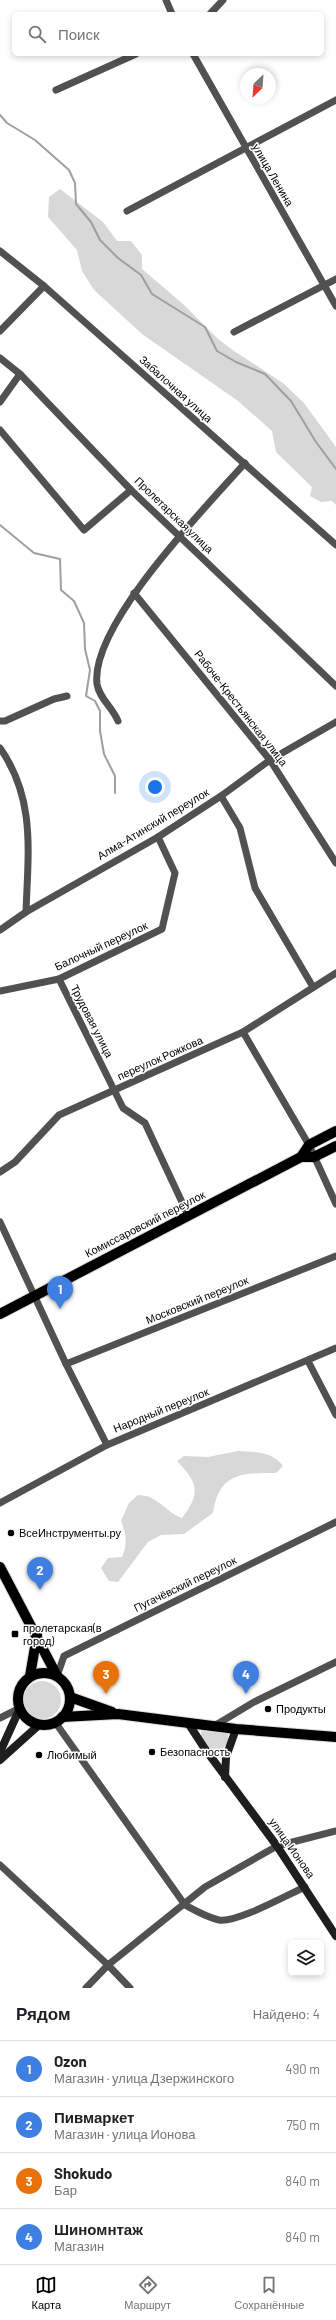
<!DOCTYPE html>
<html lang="ru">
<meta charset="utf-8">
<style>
body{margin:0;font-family:Barlow,sans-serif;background:#f6f6f6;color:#202124}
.controls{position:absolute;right:12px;bottom:12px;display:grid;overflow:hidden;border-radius:6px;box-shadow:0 2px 6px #0003}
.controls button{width:36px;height:36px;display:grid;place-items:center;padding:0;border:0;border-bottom:1px solid #e0e0e0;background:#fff;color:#202124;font:20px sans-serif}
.compass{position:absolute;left:240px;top:68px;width:36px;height:36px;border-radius:50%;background:#fff;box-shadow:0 2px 6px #0003;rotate:205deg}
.you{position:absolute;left:155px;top:787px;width:14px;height:14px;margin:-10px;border:3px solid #fff;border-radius:50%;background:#1a73e8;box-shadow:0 0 0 6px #1a73e833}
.badge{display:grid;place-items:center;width:26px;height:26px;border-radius:50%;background:#000;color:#fff;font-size:13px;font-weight:700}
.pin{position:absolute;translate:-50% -33px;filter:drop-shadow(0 1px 2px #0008)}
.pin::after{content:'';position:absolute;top:21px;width:14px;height:12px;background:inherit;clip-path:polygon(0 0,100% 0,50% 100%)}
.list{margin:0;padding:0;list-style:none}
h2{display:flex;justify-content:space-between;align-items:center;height:52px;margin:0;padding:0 16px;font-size:17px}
h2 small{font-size:13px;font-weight:400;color:#757577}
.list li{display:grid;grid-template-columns:26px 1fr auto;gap:12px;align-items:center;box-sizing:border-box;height:56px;padding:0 16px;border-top:1px solid #e0e0e0}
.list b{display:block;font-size:15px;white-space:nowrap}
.list p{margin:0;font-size:13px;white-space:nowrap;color:#757577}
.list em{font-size:13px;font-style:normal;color:#757577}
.icon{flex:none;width:22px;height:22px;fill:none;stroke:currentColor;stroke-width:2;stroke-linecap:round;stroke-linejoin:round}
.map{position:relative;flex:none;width:336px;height:1988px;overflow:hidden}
.search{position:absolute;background:#fff;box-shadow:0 2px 6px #0003;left:12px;right:12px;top:12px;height:44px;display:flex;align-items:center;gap:10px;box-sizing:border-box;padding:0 14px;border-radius:6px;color:#757577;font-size:15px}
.sheet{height:276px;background:#fff}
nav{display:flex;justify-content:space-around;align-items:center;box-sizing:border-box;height:56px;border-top:1px solid #e0e0e0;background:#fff;font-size:11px;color:#757577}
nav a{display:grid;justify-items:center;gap:2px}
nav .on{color:#000}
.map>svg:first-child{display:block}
</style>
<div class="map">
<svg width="336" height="1988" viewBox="0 0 336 1988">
<rect width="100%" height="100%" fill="#fff"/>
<g fill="#d8d8d8">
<path d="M 60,189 L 103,222 L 117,241 L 131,241 L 142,255 L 142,269 L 183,304 L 217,338 L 234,351 L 283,383 L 304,403 L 336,447 L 336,505 L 332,501 L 321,502 L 310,496 L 312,487 L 276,452 L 272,431 L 238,401 L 142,334 L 94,290 L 82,271 L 77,250 L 48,217 L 49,197 Z"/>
<path d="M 238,1451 C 255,1452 272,1451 283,1466 L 276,1473 C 241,1473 219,1473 213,1513 L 184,1534 L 161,1535 L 148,1542 L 118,1582 L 109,1581 L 101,1568 L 108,1558 L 122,1557 C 128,1544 126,1534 121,1521 L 129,1503 L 138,1495 C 158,1495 165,1512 182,1518 C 202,1492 197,1482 177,1461 L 184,1456 L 208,1457 Z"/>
<circle cx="42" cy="1700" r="19"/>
<path d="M 201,1731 L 228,1732 L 228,1743 L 221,1750 L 211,1750 L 201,1738 Z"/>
</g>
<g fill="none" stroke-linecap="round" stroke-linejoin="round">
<g stroke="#9f9f9f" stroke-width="2">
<path d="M 0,115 L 7,123 L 35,140 L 69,170 L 75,183 L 76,204 L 91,222 L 100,240 L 118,258 L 141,275 L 152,294 L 205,327 L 217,351 L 236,362 L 265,374 L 291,401 L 316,442 L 336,469"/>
<path d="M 0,525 L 34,553 L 60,559 L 61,590 L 74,601 L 84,623 L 85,649 L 90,670 L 86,696 L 95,701 L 100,711 L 100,731 L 104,754 L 115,776 L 115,793"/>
</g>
<defs>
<g id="primary">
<path d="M 301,1157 L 309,1145 L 336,1131"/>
<path d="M 0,1314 L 301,1157 L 314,1157 L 336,1146"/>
<path d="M 0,1567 L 57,1676"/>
<circle cx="44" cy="1699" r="26"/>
<path d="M 30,1676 L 37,1635"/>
<path d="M 70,1697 L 112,1712"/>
<path d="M 62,1717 L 118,1714 L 236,1729 L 336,1737"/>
</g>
</defs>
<use href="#primary" stroke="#dbdbdb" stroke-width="12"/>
<g stroke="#515151" stroke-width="7">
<path d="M 166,0 L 172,14"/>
<path d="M 210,14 L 223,0"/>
<path d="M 193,54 L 336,306"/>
<path d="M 56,90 L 136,54"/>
<path d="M 127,211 L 336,100"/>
<path d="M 0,251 L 44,286 L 336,545"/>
<path d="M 0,331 L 44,286"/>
<path d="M 234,332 L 336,279"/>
<path d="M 0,358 L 20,374 L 131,490 L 336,686"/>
<path d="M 0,402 L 20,374"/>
<path d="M 0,430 L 84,530 L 131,490"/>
<path d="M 134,593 L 270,760 L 336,863"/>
<path d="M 0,721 L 5,721 L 54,699 L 67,696"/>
<path d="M 118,721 C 113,708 99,698 97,684 C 90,625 206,507 245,463"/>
<path d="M 0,748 C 36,799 28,853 26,912"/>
<path d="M 221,796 L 240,828 L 255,888 L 313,987"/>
<path d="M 0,930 L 26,912 L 158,837 L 221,796 L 270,760 L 336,722"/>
<path d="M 59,979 L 123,1108 L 145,1123 L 188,1215"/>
<path d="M 0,991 L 59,979 L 162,929 L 175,873 L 158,837"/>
<path d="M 243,1032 L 309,1145 L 336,1204"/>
<path d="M 0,1172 L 15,1162 L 59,1115 L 243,1032 L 336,973"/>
<path d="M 0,1222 L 66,1364 L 107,1445"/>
<path d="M 308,1361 L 336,1415"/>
<path d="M 66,1364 L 336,1256"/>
<path d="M 0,1503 L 107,1445 L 336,1348"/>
<path d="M 57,1676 L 64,1656 L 336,1522"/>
<path d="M 0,1718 L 20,1708"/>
<path d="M 55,1722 L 185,1905 C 196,1911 206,1917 219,1920 C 237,1923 287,1895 305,1887"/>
<path d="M 214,1726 L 254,1702 L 336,1662"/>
<path d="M 0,1865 L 108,1965 L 130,1988"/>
<path d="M 86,1988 L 108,1965 L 205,1887 L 277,1846 L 336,1831"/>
</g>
<g stroke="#1e1e1e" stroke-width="8">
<path d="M 188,1723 L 205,1749 L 277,1846 L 336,1936"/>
<path d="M 0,1752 L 20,1708"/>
<path d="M 0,1760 L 40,1724"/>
<path d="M 225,1777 L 226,1757 L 236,1729"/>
</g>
<use href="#primary" stroke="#000" stroke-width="10"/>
</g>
<g fill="#000" stroke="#fff" stroke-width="1.5">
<circle cx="11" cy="1533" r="4"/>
<rect x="11" y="1630" width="8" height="8" rx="2"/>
<circle cx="268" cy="1709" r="4"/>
<circle cx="152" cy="1752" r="4"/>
<circle cx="39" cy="1755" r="4"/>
</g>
<g text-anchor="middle" stroke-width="3" stroke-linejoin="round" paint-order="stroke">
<g font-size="11" fill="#000" stroke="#fff">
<text transform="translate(273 175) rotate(60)" y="4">улица Ленина</text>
<text transform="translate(176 389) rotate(42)" y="4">Забалочная улица</text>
<text transform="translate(174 515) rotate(44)" y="4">Пролетарская улица</text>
<text transform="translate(241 708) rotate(52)" y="4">Рабоче-Крестьянская улица</text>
<text transform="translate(153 824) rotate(-31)" y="4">Алма-Атинский переулок</text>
<text transform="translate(101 946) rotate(-25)" y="4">Балочный переулок</text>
<text transform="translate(92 1021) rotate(63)" y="4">Трудовая улица</text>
<text transform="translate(160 1058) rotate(-24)" y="4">переулок Рожкова</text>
<text transform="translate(145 1224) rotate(-27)" y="4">Комиссаровский переулок</text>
<text transform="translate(197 1300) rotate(-22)" y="4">Московский переулок</text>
<text transform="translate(161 1410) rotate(-22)" y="4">Народный переулок</text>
<text transform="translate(185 1584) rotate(-26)" y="4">Пугачёвский переулок</text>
<text transform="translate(292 1848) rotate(55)" y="4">улица Ионова</text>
</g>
<g font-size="11" fill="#000" stroke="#fff" text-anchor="start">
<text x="19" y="1537">ВсеИнструменты.ру</text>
<text x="23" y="1632">пролетарская(в<tspan x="23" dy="13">город)</tspan></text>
<text x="276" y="1713">Продукты</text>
<text x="160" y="1756">Безопасность</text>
<text x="47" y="1759">Любимый</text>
</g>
</g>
</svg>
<div class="controls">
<button><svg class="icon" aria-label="layers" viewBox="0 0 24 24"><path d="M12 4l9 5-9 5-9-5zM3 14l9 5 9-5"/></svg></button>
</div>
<svg class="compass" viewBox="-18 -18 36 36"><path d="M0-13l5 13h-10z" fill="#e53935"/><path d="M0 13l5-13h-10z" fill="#757577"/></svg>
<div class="you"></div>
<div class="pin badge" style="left:60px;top:1309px;background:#3f7fe0">1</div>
<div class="pin badge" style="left:40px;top:1590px;background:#3f7fe0">2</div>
<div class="pin badge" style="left:106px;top:1694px;background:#e8710a">3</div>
<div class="pin badge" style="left:246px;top:1694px;background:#3f7fe0">4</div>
<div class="search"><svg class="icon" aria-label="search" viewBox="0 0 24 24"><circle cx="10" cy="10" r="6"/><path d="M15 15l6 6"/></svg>Поиск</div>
</div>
<section class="sheet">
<h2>Рядом<small>Найдено: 4</small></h2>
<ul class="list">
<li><span class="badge" style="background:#3f7fe0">1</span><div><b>Ozon</b><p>Магазин · улица Дзержинского</p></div><em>490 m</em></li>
<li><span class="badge" style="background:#3f7fe0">2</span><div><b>Пивмаркет</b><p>Магазин · улица Ионова</p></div><em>750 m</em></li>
<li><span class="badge" style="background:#e8710a">3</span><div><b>Shokudo</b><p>Бар</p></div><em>840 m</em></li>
<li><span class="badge" style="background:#3f7fe0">4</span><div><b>Шиномнтаж</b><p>Магазин</p></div><em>840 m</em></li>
</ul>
</section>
<nav>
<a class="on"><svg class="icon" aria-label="map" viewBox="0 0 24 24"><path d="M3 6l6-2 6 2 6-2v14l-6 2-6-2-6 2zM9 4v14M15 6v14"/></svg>Карта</a>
<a><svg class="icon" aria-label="directions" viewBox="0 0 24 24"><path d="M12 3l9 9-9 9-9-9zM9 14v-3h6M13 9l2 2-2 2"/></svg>Маршрут</a>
<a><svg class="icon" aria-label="saved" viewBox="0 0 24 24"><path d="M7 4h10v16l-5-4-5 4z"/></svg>Сохранённые</a>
</nav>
